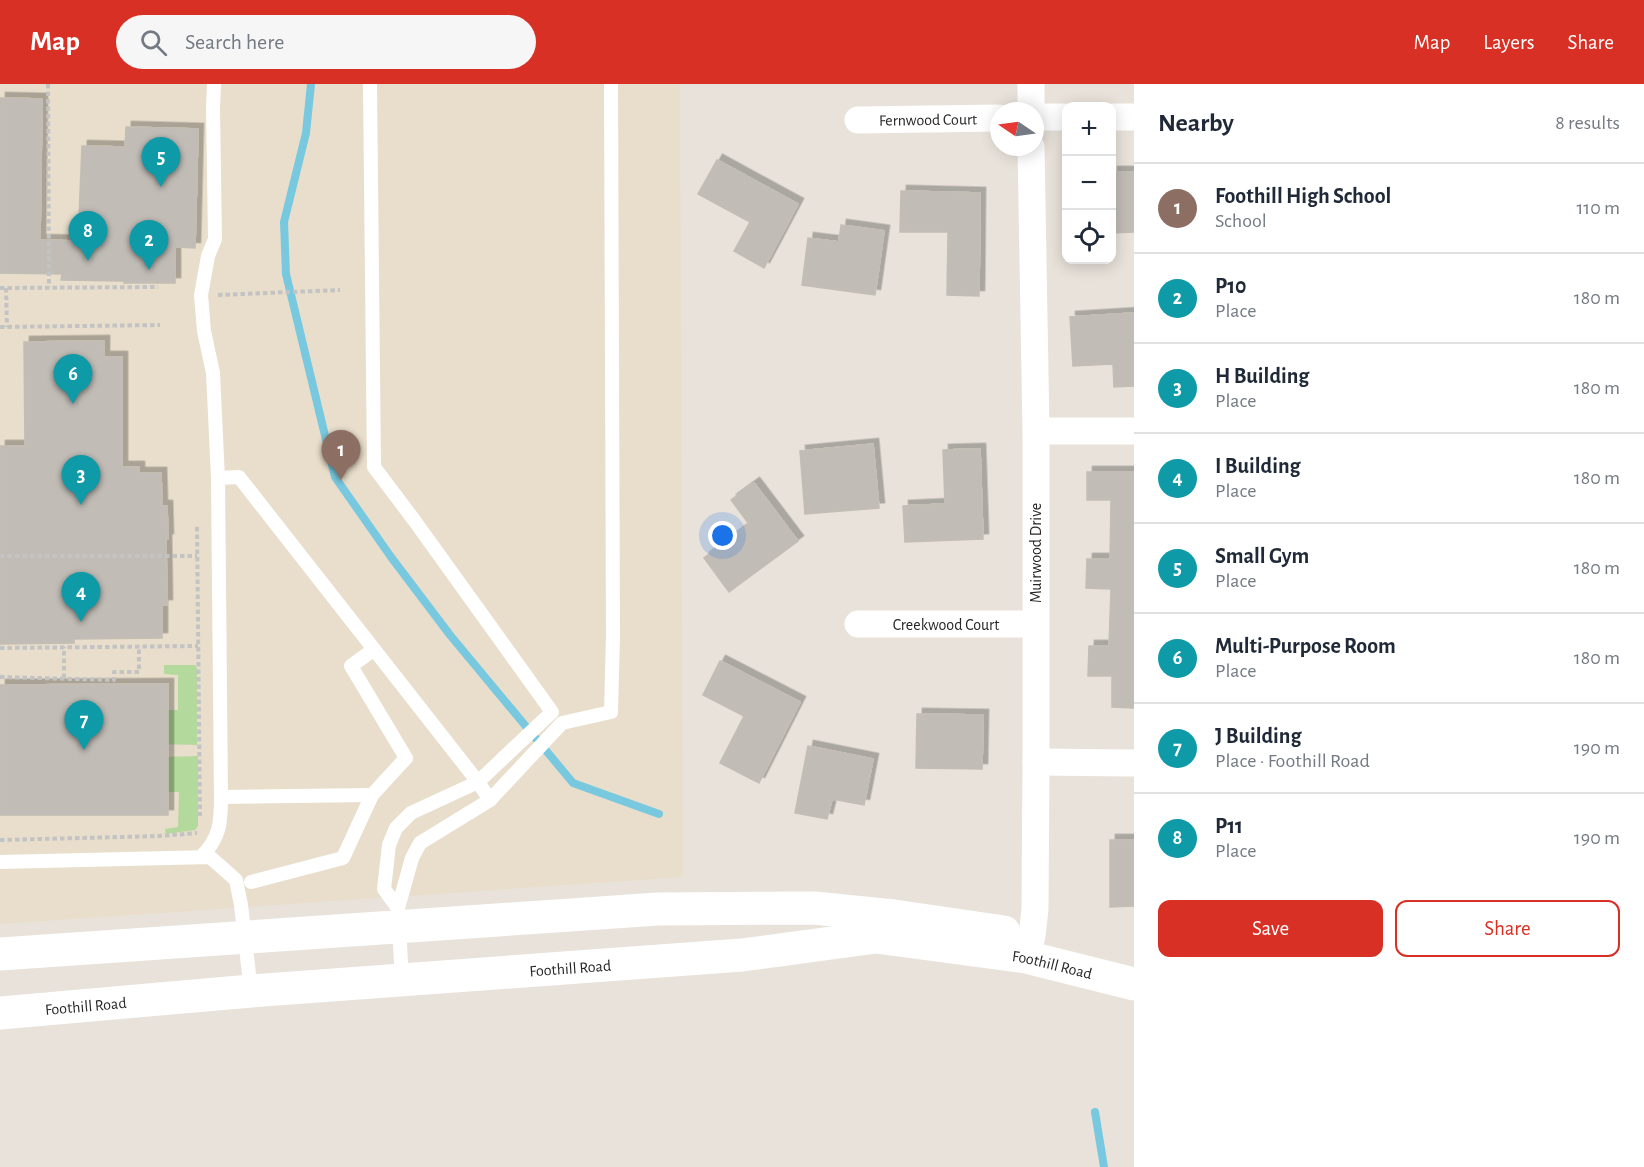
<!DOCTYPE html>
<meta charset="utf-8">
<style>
body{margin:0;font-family:"Alegreya Sans",sans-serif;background:#f6f6f7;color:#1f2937}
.controls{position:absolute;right:18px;top:18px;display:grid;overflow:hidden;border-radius:12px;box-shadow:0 3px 15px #0003}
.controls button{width:54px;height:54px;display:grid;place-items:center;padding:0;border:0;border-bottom:2px solid #e0e1e3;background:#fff;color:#1f2937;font:30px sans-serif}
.compass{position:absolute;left:990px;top:18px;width:54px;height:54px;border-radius:50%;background:#fff;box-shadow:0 3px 15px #0003;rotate:283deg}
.you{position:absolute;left:723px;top:452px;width:21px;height:21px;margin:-15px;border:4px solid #fff;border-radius:50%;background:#1a73e8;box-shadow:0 0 0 9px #1a73e833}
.badge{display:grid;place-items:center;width:39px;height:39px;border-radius:50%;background:#d93025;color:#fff;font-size:20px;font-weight:700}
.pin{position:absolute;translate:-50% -50px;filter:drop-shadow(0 2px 3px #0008)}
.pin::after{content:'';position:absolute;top:32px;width:21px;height:18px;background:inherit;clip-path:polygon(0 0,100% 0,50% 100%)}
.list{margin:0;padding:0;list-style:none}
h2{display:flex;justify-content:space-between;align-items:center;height:78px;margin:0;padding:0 24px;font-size:26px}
h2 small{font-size:20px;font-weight:400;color:#747a83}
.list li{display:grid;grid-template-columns:39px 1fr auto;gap:18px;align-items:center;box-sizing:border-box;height:90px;padding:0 24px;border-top:2px solid #e0e1e3}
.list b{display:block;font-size:22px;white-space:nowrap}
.list p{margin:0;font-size:20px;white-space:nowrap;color:#747a83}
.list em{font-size:20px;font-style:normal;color:#747a83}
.actions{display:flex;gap:12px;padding:18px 24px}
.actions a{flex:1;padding:14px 0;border:2px solid #d93025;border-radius:12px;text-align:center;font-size:21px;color:#d93025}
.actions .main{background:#d93025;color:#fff}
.icon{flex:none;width:33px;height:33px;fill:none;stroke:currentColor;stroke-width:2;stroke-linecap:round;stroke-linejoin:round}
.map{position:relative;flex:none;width:1134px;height:1083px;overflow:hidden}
header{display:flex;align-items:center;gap:36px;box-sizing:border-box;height:84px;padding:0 30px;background:#d93025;color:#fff}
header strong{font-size:28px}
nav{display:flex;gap:33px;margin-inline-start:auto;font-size:21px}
.search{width:420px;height:54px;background:#f6f6f7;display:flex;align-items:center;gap:15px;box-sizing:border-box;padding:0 21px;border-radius:33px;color:#747a83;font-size:22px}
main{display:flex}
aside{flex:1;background:#fff}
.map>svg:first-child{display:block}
</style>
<header>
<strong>Map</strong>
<div class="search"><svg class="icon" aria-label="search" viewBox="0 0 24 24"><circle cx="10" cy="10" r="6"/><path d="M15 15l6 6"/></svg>Search here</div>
<nav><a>Map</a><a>Layers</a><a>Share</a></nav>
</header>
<main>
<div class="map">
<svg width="1134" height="1083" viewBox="0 0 1134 1083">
<defs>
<filter id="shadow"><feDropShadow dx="5.5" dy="-5.5" stdDeviation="0" flood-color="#0004"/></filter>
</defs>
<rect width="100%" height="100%" fill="#e8e2da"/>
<path fill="#e8decb" d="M 0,0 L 680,0 L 683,793 L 0,840 Z"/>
<g fill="#b4d99c">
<path d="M 164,581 L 195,581 L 197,584 L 197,661 L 158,660 L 158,626 L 178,626 L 178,591 L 164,590 Z"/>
<path d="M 198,672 L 198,742 L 195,746 L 166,750 L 165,745 L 178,743 L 179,708 L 160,708 L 159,673 Z"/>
</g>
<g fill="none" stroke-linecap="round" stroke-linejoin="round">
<g stroke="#78c9df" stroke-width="8">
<path d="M 311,0 L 306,49 L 284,138 L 286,190 L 335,393 L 391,473 L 450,551 L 573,699 L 659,730"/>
<path d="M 1095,1028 L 1104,1083"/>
</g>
</g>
<g fill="#c1bcb6" stroke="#c3bdb4" stroke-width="1.5" filter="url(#shadow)">
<path d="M 0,14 L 42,15 L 40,156 L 78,157 L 82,62 L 125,63 L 126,43 L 198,45 L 195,164 L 175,163 L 175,199 L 124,199 L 124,197 L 61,196 L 62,190 L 0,189 Z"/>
<path d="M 717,76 L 798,120 L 764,184 L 734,167 L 750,138 L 698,110 Z"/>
<path d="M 1112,88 L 1134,88 L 1134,148 L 1112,149 Z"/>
<path d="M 901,107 L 980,109 L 979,212 L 947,211 L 948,148 L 900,148 Z"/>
<path d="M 841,141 L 884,147 L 875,211 L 802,201 L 808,154 L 839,158 Z"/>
<path d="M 1134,229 L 1134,302 L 1114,303 L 1113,280 L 1073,282 L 1070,233 Z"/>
<path d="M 104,257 L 104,273 L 122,273 L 122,383 L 139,383 L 139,389 L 161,389 L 162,422 L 167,422 L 168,455 L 166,455 L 167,521 L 162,521 L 162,554 L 74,555 L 74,559 L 0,560 L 0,362 L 25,362 L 24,258 Z"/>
<path d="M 873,360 L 879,424 L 805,430 L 800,367 Z"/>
<path d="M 980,365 L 983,455 L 905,458 L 903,422 L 945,420 L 943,366 Z"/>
<path d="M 1087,388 L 1134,388 L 1134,624 L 1112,623 L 1112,592 L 1088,592 L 1089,562 L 1109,562 L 1111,505 L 1086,504 L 1087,475 L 1110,475 L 1111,416 L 1087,416 Z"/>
<path d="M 754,399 L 798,457 L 729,508 L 704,474 L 749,440 L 731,416 Z"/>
<path d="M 720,577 L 800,618 L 759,699 L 720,679 L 744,632 L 703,611 Z"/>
<path d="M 168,600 L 168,731 L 0,731 L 0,601 Z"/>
<path d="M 917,630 L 983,631 L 982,685 L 916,684 Z"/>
<path d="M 808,662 L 873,675 L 864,721 L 832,715 L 827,735 L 795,729 Z"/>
<path d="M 1110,756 L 1134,756 L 1134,822 L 1110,823 Z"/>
</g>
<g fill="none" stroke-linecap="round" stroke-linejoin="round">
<g stroke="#c3c3c3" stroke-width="4" stroke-dasharray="4.5 3" stroke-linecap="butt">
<path d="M 48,0 L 49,203"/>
<path d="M 0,204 L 158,203"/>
<path d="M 6,204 L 7,243"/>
<path d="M 218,211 L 340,206"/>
<path d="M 0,243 L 160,241"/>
<path d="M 197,443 L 200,732"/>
<path d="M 0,472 L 197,472"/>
<path d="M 0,564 L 198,562"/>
<path d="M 0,593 L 114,596 L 114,588 L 139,588 L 139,563"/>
<path d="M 64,594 L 64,563"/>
<path d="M 0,756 L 160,752 L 197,749"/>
</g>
<g stroke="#fff" stroke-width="14">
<path d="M 214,0 L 213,24 L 215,155 L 208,172 L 201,211 L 204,247 L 213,289 L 218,394"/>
<path d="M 370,0 L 374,383 L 414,436 L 552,628 L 478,698 L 411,729 L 396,744 L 389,761 L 384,805 L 398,824"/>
<path d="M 372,711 L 221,713 L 218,394 L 239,393 L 478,698 L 490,716"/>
<path d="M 201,773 C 220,754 221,739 221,713"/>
<path d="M 0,778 L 210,773 L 236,796 L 241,821 L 251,907"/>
<path d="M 251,798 L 343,774 L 372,711 L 406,674 L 351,582 L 373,566"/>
<path d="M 402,896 L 398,824 L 412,774 L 420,759 L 490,716 L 562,639 L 611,628 L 613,552 L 611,0"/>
</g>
<g stroke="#fff" stroke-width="27">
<path d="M 1031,0 L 1031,27"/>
<path d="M 1035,33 L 1066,33"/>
<path d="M 1112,33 L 1134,33"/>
<path id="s1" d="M 858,36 L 999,34"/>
<path d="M 1036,347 L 1134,347"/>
<path id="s2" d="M 858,540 L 1035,540"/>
<path d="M 1036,678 L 1134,679"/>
<path d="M 1026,873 L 1032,852 L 1035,825 L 1036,678 L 1036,347 L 1031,63"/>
</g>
<g stroke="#fff" stroke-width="33">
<path d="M 0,870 L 658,825 L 814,824 L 894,832 L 1004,848"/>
<path id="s3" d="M 0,929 L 251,907 L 742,871 L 876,853 L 1026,873 L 1134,900"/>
</g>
</g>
<g text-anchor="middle" stroke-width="6" stroke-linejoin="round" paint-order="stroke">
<g font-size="16" fill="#272727" stroke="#fff">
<text dy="6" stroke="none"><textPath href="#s1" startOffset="70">Fernwood Court</textPath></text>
<text transform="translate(1035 469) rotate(-90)" y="6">Muirwood Drive</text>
<text dy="6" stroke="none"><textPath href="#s2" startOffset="88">Creekwood Court</textPath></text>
<text dy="6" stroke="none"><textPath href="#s3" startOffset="1058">Foothill Road</textPath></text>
<text dy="6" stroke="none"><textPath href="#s3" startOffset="572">Foothill Road</textPath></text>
<text dy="6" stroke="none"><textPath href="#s3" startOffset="86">Foothill Road</textPath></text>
</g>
</g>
</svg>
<div class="controls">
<button>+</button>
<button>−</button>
<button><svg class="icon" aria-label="locate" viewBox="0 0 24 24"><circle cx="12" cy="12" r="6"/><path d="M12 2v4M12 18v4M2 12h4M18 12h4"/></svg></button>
</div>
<svg class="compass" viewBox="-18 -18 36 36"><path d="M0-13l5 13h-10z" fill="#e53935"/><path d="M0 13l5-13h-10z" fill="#747a83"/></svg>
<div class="you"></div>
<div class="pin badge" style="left:341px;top:396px;background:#8d6e63">1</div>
<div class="pin badge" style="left:149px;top:186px;background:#0f9aa8">2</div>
<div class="pin badge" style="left:81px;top:421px;background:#0f9aa8">3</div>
<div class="pin badge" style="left:81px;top:538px;background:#0f9aa8">4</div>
<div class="pin badge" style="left:161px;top:103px;background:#0f9aa8">5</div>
<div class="pin badge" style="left:73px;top:320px;background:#0f9aa8">6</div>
<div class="pin badge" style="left:84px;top:666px;background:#0f9aa8">7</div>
<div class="pin badge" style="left:88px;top:177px;background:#0f9aa8">8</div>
</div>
<aside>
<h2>Nearby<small>8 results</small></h2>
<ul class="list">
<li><span class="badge" style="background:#8d6e63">1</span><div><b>Foothill High School</b><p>School</p></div><em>110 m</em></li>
<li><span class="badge" style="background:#0f9aa8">2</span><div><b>P10</b><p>Place</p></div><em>180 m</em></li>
<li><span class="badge" style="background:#0f9aa8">3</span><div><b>H Building</b><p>Place</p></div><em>180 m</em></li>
<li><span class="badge" style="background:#0f9aa8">4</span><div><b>I Building</b><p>Place</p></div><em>180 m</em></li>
<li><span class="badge" style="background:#0f9aa8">5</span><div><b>Small Gym</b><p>Place</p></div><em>180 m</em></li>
<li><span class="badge" style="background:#0f9aa8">6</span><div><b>Multi-Purpose Room</b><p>Place</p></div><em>180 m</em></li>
<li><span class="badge" style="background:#0f9aa8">7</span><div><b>J Building</b><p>Place · Foothill Road</p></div><em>190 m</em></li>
<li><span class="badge" style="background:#0f9aa8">8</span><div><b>P11</b><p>Place</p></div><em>190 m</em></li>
</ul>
<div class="actions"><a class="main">Save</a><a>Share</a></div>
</aside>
</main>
